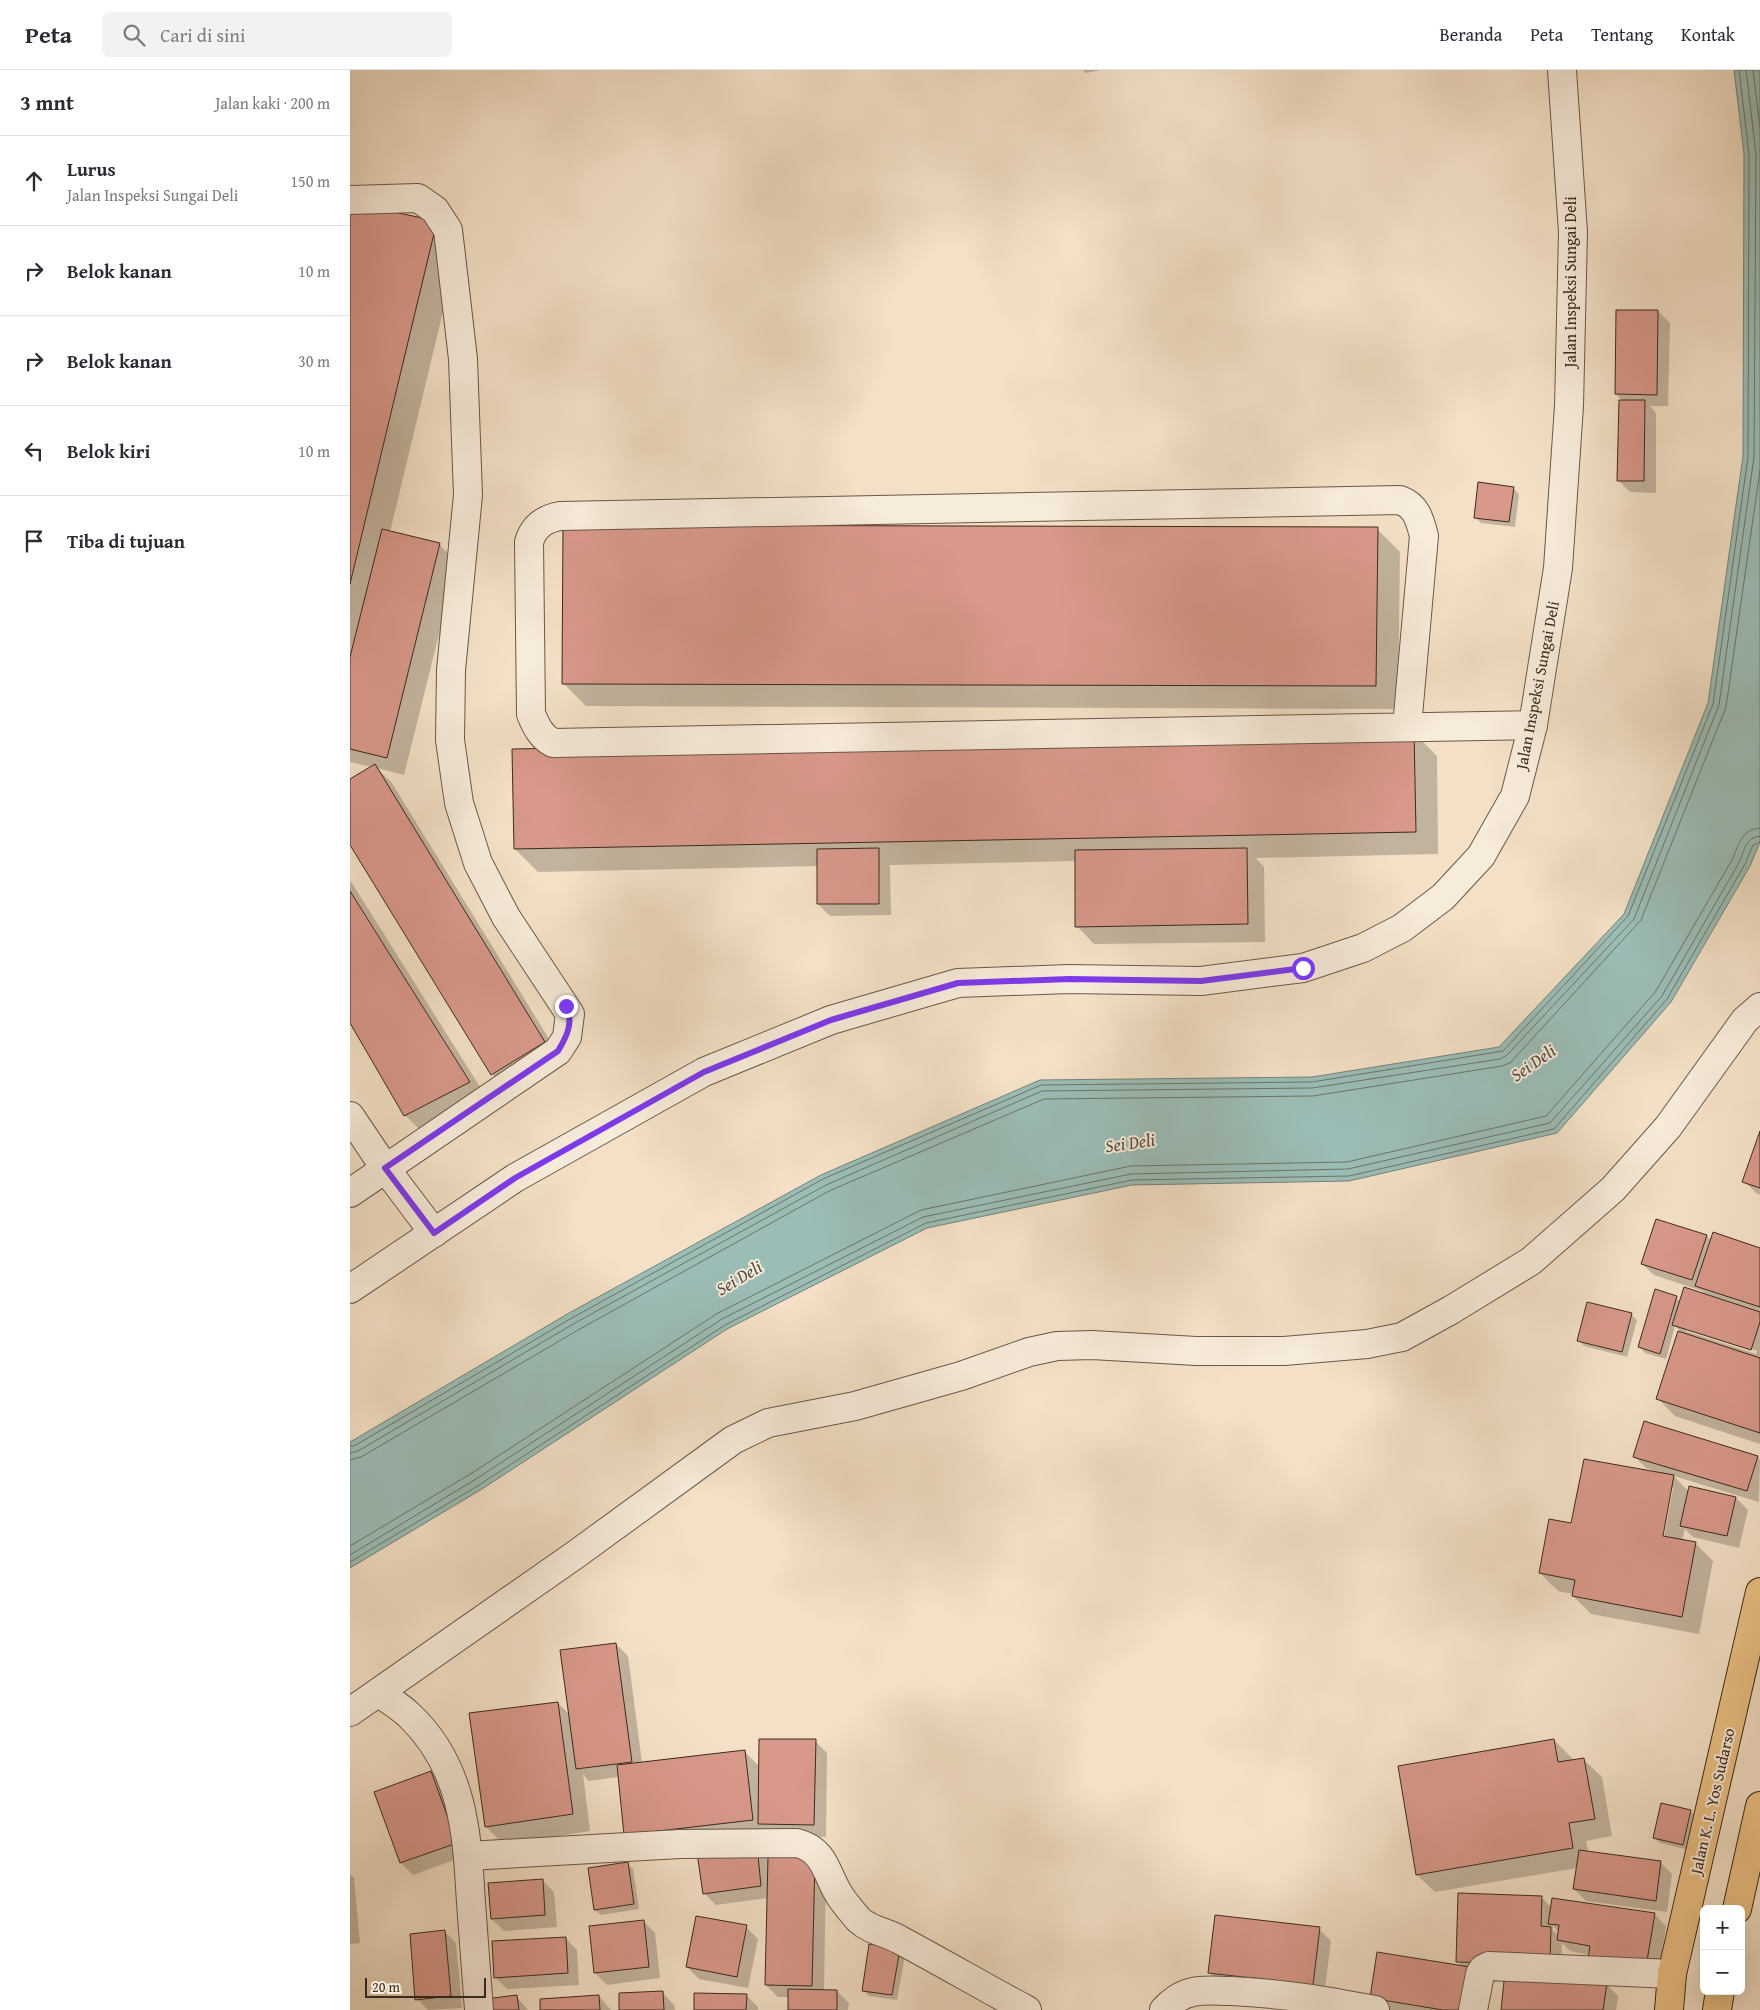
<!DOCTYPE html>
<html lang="id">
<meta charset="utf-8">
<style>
body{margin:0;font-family:"Gentium Book Plus",serif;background:#f2f2f3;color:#2b2b33}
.controls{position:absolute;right:15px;bottom:15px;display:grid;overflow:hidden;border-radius:8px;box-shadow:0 5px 20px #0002}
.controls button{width:45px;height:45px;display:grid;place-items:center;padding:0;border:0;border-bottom:1px solid #e1e1e2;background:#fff;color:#2b2b33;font:25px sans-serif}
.scale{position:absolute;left:15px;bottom:12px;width:121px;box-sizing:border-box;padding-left:5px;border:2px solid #3c2a1f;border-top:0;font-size:14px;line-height:18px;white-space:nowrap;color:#3c2a1f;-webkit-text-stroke:4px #f7ebda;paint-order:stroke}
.stop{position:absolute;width:15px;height:15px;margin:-11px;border:4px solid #7c3aed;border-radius:50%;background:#fff}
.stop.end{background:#7c3aed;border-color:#fff;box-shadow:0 1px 5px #0008}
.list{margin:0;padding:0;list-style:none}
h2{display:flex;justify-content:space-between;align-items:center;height:65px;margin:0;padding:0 20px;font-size:21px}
h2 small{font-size:16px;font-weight:400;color:#7c7c81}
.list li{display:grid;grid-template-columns:32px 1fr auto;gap:15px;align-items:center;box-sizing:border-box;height:90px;padding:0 20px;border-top:1px solid #e1e1e2}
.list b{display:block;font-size:19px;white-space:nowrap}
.list p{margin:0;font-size:16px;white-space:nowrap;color:#7c7c81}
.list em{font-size:16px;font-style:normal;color:#7c7c81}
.icon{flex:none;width:28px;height:28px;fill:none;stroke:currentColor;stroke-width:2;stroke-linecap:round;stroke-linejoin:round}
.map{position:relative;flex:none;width:1410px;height:1940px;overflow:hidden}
header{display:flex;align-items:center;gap:30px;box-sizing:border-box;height:70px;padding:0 25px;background:#fff;border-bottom:1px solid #e1e1e2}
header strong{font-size:24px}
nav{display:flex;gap:28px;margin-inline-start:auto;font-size:18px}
.search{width:350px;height:45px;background:#f2f2f3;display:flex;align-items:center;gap:12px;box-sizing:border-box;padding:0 18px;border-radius:8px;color:#7c7c81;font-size:19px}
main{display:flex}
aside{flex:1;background:#fff}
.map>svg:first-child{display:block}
</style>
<header>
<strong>Peta</strong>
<div class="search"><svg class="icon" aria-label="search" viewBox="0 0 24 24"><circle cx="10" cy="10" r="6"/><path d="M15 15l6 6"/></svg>Cari di sini</div>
<nav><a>Beranda</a><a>Peta</a><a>Tentang</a><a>Kontak</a></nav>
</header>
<main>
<aside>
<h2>3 mnt<small>Jalan kaki · 200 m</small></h2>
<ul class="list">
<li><svg class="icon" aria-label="ahead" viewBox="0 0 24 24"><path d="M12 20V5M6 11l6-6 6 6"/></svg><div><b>Lurus</b><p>Jalan Inspeksi Sungai Deli</p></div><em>150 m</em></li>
<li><svg class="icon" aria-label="right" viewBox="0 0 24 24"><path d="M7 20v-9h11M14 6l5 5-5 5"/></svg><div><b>Belok kanan</b></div><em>10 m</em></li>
<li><svg class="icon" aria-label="right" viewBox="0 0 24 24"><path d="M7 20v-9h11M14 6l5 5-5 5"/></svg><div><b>Belok kanan</b></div><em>30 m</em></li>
<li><svg class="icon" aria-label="left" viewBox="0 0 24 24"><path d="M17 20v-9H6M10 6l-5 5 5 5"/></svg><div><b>Belok kiri</b></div><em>10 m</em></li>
<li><svg class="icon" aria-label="arrive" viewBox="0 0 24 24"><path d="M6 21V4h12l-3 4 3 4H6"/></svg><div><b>Tiba di tujuan</b></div></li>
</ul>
</aside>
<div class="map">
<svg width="1410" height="1940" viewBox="0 0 1410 1940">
<rect width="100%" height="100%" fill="#f3e0c6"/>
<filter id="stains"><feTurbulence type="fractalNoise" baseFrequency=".004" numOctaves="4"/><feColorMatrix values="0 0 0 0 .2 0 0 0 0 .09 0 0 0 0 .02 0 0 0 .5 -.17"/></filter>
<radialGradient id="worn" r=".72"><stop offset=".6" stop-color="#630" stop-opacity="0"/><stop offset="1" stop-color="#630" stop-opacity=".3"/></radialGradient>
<path fill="#9bbdb6" stroke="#75827a" d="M 1384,0 L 1410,0 L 1410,772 L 1400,796 L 1321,932 L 1207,1063 L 999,1111 L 782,1115 L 577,1158 L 377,1259 L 132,1419 L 0,1498 L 0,1372 L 219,1243 L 471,1105 L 690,1010 L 962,1007 L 1149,977 L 1274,844 L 1358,633 L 1393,386 L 1394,84 Z"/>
<g fill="#0003" fill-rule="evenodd">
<path d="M 732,0 L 751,0 L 736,3 Z"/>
<path d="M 0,134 L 86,153 L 109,175 L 40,462 L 89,474 L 107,492 L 54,705 L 27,698 L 42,713 L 212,990 L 160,1022 L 142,1004 L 0,773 L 0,711 L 22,697 L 0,692 Z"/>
<path d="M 1308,241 L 1320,253 L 1318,336 L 1300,336 L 1306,343 L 1306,423 L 1280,422 L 1268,410 L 1273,331 L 1266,324 Z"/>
<path d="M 1163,418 L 1169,424 L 1165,457 L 1131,453 L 1125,447 Z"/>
<path d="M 1027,459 L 1050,482 L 1048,639 L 236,636 L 213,613 Z"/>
<path d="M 1064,663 L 1087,686 L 1088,784 L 906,788 L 914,797 L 915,872 L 744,874 L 727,856 L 727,791 L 540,795 L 541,845 L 480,846 L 468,834 L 468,796 L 188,802 L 165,779 Z"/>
<path d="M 0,810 L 142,1036 L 78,1068 L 55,1045 L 0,951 Z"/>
<path d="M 1410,1065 L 1410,1125 L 1406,1123 L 1394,1111 Z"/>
<path d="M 1307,1150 L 1357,1166 L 1361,1171 L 1410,1179 L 1410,1374 L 1325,1346 L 1307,1328 L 1333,1264 L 1325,1256 L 1316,1289 L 1295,1283 L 1290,1277 L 1326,1228 L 1331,1232 L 1357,1226 L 1352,1221 L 1304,1205 L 1292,1194 ZM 1336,1258 L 1407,1281 L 1406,1284 L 1336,1261 Z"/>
<path d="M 1281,1244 L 1287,1250 L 1277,1287 L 1234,1276 L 1229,1270 Z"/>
<path d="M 1284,1386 L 1407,1387 L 1410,1390 L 1409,1432 L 1324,1406 L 1339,1422 L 1386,1428 L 1398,1440 L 1389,1478 L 1343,1467 L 1335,1459 L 1332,1471 L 1345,1473 L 1363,1491 L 1349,1564 L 1241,1544 L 1223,1526 L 1223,1524 L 1208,1521 L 1190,1503 L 1222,1454 L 1307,1403 L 1307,1402 L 1296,1398 ZM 1320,1418 L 1323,1418 L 1313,1473 L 1310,1472 Z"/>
<path d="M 266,1574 L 278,1586 L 292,1693 L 395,1682 L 410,1697 L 465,1671 L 477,1683 L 476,1767 L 420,1766 L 293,1782 L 269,1707 L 239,1711 L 233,1704 L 240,1761 L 154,1775 L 136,1757 L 208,1633 L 220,1645 Z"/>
<path d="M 1204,1670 L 1222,1688 L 1222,1691 L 1234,1690 L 1252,1707 L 1262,1766 L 1236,1771 L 1238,1782 L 1310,1792 L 1322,1804 L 1317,1842 L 1236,1831 L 1224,1819 L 1227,1798 L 1085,1822 L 1067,1805 Z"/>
<path d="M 81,1702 L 93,1714 L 118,1785 L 63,1805 L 51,1793 L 26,1722 Z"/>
<path d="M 1340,1741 L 1346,1746 L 1339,1780 L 1310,1773 L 1304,1768 Z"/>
<path d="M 406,1776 L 418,1788 L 476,1801 L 474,1921 L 487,1921 L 499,1933 L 498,1940 L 439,1940 L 439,1927 L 428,1927 L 416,1915 L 418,1828 L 366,1835 L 354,1823 Z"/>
<path d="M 277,1793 L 283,1799 L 289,1839 L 251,1845 L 245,1840 Z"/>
<path d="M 0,1804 L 4,1808 L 10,1873 L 0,1874 Z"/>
<path d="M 192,1810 L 204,1822 L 207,1857 L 154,1861 L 142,1849 Z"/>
<path d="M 1191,1827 L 1202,1838 L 1304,1844 L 1316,1856 L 1308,1908 L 1240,1885 L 1220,1881 L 1212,1873 L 1211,1906 L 1256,1914 L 1268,1926 L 1266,1940 L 1152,1940 L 1156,1904 L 1125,1904 L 1126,1940 L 1035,1940 L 1021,1928 L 1113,1898 L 1107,1891 ZM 1203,1856 L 1209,1863 L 1209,1866 L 1203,1860 Z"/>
<path d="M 293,1851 L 305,1863 L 310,1908 L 257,1915 L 245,1903 Z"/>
<path d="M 396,1857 L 408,1869 L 398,1918 L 349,1909 L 337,1897 Z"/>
<path d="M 969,1859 L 981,1871 L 974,1926 L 871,1914 L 859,1902 Z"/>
<path d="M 94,1861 L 106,1873 L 112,1938 L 78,1940 L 67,1929 Z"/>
<path d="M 215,1868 L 227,1880 L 229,1915 L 157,1919 L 145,1907 Z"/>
<path d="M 549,1880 L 555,1886 L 547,1930 L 519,1926 L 513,1920 Z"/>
<path d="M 313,1923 L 324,1935 L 325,1940 L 271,1940 Z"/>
<path d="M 396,1925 L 408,1937 L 408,1940 L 345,1940 Z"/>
<path d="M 166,1926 L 178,1940 L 138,1940 Z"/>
<path d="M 249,1926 L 261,1940 L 191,1940 Z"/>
</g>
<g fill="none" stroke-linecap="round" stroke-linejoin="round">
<g stroke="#6c746a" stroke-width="1">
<path d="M 1403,0 L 1410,57"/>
<path d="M 0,1376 L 4,1376 L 222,1248 L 473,1109 L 691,1015 L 962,1012 L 1153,981 L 1278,846 L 1363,634 L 1398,387 L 1399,84 L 1389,0"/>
<path d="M 0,1383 L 8,1381 L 225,1253 L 476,1115 L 692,1021 L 962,1018 L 1150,989 L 1157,985 L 1284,849 L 1369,635 L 1404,387 L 1406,84 L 1396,0"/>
<path d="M 0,1390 L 11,1387 L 228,1260 L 479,1121 L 694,1029 L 963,1026 L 1152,996 L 1160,993 L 1291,850 L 1376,637 L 1410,400"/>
<path d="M 0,1476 L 122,1403 L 368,1243 L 571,1140 L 781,1096 L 997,1092 L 1196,1046 L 1306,921 L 1383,788 C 1389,774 1392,759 1410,758"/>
<path d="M 0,1485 L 126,1409 L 372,1249 L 573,1147 L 781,1104 L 998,1099 L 1200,1053 L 1312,926 L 1390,791 C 1394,780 1396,767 1410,766"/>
<path d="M 0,1492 L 129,1415 L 375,1255 L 576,1153 L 782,1110 L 999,1106 L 1204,1059 L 1317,929 L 1395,794 L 1403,775 L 1410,772"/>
</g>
</g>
<g fill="#d8988a" stroke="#3c2a1f">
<path d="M 0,133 L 87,151 L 0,514 Z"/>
<path d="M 1266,240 L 1308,240 L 1307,325 L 1265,324 Z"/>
<path d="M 1269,330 L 1295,330 L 1294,411 L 1267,411 Z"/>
<path d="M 1128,412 L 1164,417 L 1159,452 L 1124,448 Z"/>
<path d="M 213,455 L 1028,457 L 1026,616 L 212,614 Z"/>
<path d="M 32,459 L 90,473 L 37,688 L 0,679 L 0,587 Z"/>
<path d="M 1064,662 L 1066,762 L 164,779 L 162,679 Z"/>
<path d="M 25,694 L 195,972 L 141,1005 L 0,775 L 0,709 Z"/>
<path d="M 529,778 L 529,834 L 467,834 L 467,779 Z"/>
<path d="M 897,778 L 898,854 L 725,857 L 725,780 Z"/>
<path d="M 0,821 L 120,1012 L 54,1046 L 0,953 Z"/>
<path d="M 1410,1061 L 1410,1118 L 1392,1112 Z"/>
<path d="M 1306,1149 L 1357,1165 L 1342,1210 L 1291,1194 Z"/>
<path d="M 1363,1162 L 1410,1178 L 1410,1237 L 1345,1216 Z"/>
<path d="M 1334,1217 L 1410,1242 L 1410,1252 L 1401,1280 L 1322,1255 Z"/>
<path d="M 1305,1219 L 1327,1226 L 1310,1284 L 1288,1277 Z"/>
<path d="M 1237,1232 L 1282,1243 L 1272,1282 L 1227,1271 Z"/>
<path d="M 1328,1261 L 1410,1288 L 1410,1363 L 1306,1329 Z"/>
<path d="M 1294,1351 L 1408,1386 L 1397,1421 L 1283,1387 Z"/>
<path d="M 1234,1389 L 1324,1405 L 1313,1466 L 1346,1472 L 1332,1547 L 1222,1526 L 1225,1510 L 1189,1503 L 1199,1449 L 1221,1453 Z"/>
<path d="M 1339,1416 L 1386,1427 L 1377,1466 L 1330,1456 Z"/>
<path d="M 266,1573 L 282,1692 L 226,1699 L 210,1580 Z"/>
<path d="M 208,1632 L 223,1744 L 135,1757 L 119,1643 Z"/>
<path d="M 409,1669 L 466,1669 L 464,1755 L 408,1754 Z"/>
<path d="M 1204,1669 L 1208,1692 L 1234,1688 L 1245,1749 L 1219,1753 L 1223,1778 L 1066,1805 L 1048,1696 Z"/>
<path d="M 395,1680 L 403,1750 L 274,1765 L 267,1695 Z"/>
<path d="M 81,1701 L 107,1773 L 50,1793 L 24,1722 Z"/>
<path d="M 1311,1733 L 1341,1740 L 1333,1775 L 1303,1768 Z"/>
<path d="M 407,1775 L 411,1816 L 353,1824 L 347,1783 Z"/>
<path d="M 1229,1780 L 1311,1791 L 1306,1831 L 1223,1819 Z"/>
<path d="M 418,1787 L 465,1788 L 462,1916 L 415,1915 Z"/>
<path d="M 278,1792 L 284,1834 L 244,1840 L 238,1798 Z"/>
<path d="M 193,1809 L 195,1845 L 141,1849 L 138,1813 Z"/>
<path d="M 1108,1823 L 1192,1826 L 1191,1856 L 1201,1857 L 1200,1894 L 1106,1892 Z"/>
<path d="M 1202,1828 L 1305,1843 L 1296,1897 L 1238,1888 L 1240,1876 L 1207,1870 L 1209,1855 L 1198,1854 Z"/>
<path d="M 865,1845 L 970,1857 L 963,1915 L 858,1903 Z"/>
<path d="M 346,1846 L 397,1855 L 387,1907 L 336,1897 Z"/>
<path d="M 294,1850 L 299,1897 L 244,1903 L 239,1856 Z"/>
<path d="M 95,1860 L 101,1926 L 65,1930 L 60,1864 Z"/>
<path d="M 216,1867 L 218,1903 L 144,1908 L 142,1871 Z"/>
<path d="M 519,1874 L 550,1879 L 542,1925 L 512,1921 Z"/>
<path d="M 1027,1882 L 1120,1897 L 1113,1940 L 1093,1940 L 1020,1928 Z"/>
<path d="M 1155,1902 L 1257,1913 L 1253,1940 L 1151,1940 Z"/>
<path d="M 438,1919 L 487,1920 L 487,1940 L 438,1940 Z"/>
<path d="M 313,1921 L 314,1940 L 269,1940 L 269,1923 Z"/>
<path d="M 344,1923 L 397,1924 L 396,1940 L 344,1940 Z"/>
<path d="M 167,1925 L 169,1940 L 136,1940 L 135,1929 Z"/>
<path d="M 249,1925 L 250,1940 L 190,1940 L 190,1929 Z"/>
</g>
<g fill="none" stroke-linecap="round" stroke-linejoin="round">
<defs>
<g id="minor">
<path d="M 0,130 L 68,128 L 85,140 L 98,160 L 113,289 L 118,425 L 101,600 L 100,670 L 109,733 L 128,793 L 156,847 L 220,944 L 217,967 L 208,981 L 0,1123"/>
<path d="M 1057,657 L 1074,466 C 1070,451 1067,436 1050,430 L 210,446 C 194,449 184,456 179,472 L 181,644 C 186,656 191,667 203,673 L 1183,655"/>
<path d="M 0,1046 L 35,1098 L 84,1163"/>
<path d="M 0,1219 L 165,1108 L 354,1002 L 481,950 L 608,913 L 719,909 L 851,911 L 953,898 L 1013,878 L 1052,858 L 1093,827 L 1131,786 L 1165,726 L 1183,655 L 1208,498 L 1219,336 L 1223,162 L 1212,0"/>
<path d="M 29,1623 C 39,1630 51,1637 60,1646 C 114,1698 117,1764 121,1833 C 124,1869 126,1904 129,1940"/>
<path d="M 0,1642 L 225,1485 L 383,1370 L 418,1353 L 505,1336 L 611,1306 L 679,1282 L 707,1276 L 742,1275 L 846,1281 L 934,1281 L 1017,1274 L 1052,1267 L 1101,1240 L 1181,1191 L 1263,1119 L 1318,1057 L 1395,950 L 1410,937"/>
<path d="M 118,1786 L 330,1774 L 447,1773 C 476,1780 476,1805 490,1826 C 495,1834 503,1843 509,1850 C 521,1861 537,1862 550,1870 C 593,1893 634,1917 677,1940"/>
<path d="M 814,1940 C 821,1932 832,1924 843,1922 C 855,1919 869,1921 881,1921 C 930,1923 977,1931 1025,1940"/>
<path d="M 1123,1940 L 1130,1904 L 1133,1899 L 1139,1896 L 1322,1904"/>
</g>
<g id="trunk">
<path d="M 1387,1839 L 1410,1736"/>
<path d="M 1319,1940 L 1322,1904 L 1410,1522"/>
<path d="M 1367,1940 L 1370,1921"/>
</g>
</defs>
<use href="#minor" stroke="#6a5849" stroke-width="30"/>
<use href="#trunk" stroke="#3c2a1f" stroke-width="30"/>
<use href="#minor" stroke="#f7ebda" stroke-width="28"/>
<use href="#trunk" stroke="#eac083" stroke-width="28"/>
</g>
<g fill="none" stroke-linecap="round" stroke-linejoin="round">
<path stroke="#7c3aed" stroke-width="6" d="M 216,936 C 224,952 217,966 208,981 L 35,1098 L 84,1163 L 165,1108 L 354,1002 L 481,950 L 608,913 L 719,909 L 851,911 L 953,898"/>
</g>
<g text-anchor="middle" stroke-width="4" stroke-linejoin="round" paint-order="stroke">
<g font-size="16" fill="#3c2a1f" stroke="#f7ebda">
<text transform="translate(1220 212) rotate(-90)" y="6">Jalan Inspeksi Sungai Deli</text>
<text transform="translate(1187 615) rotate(-79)" y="6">Jalan Inspeksi Sungai Deli</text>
<text transform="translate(1362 1731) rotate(-77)" y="6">Jalan K. L. Yos Sudarso</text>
</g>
<g font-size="18" font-style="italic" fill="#544f45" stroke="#f7ebda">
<text transform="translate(1183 993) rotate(-35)" y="6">Sei Deli</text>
<text transform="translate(780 1073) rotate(-8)" y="6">Sei Deli</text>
<text transform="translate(389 1208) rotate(-31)" y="6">Sei Deli</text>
</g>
</g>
<rect width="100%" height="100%" filter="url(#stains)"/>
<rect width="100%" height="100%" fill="url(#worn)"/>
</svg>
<div class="controls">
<button>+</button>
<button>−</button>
</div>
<div class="scale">20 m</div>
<div class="stop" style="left:953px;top:898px"></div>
<div class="stop end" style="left:216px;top:936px"></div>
</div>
</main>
